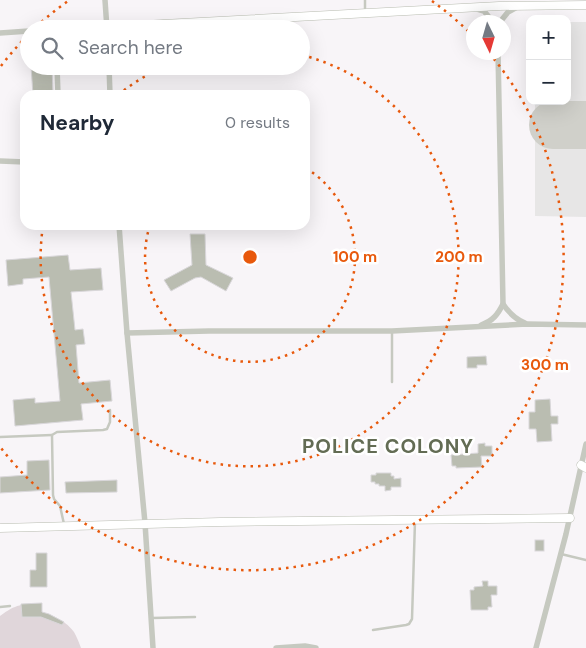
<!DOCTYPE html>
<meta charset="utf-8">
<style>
body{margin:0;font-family:"DM Sans",sans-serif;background:#f2f2f3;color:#1f2937}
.controls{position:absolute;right:15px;top:15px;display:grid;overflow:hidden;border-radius:10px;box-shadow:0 5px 20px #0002}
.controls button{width:45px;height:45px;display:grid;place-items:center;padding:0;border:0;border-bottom:1px solid #e0e1e3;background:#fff;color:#1f2937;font:25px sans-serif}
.compass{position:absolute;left:466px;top:15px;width:45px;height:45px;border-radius:50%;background:#fff;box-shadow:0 5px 20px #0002;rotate:175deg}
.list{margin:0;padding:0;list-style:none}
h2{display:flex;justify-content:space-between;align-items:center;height:65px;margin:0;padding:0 20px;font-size:21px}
h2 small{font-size:16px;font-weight:400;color:#747a83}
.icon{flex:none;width:28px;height:28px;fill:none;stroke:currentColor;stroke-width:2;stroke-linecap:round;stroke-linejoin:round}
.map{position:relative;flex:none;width:586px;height:648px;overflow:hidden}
.search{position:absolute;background:#fff;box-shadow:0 5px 20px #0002;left:20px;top:20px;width:290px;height:55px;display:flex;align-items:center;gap:12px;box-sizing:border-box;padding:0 18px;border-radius:28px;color:#747a83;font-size:19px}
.panel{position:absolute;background:#fff;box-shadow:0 5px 20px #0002;left:20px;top:90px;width:290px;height:140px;border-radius:15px}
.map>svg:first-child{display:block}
</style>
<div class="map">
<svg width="586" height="648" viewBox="0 0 586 648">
<rect width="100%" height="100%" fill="#f8f5f8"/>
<path fill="#e7e6e6" d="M 567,22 L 586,22 L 586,217 L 535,216 L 535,101 L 567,101 Z"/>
<path fill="#e0d6da" d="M 42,603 L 42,612 C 53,615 67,622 74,632 C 77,637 79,643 81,648 L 0,648 L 0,616 C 16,604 22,604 42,603 Z"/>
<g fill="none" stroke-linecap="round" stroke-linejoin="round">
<path stroke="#d0d0ca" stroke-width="48" d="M 553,125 L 586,125"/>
</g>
<g fill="#babdb1" stroke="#d9d7da">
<path d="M 31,66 L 52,66 L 53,95 L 33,95 Z"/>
<path d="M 190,234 L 205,234 L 206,265 L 233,278 L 226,291 L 201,277 L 195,278 L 171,291 L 164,280 L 192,265 Z"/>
<path d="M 68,255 L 70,270 L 101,268 L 103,290 L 71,292 L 75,330 L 83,329 L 85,344 L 76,345 L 79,383 L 110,380 L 112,401 L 81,404 L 83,420 L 15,426 L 13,400 L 35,398 L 35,403 L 60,401 L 49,277 L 23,279 L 23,284 L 8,286 L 6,260 Z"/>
<path d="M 486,356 L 487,365 L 477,365 L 477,368 L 467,368 L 467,357 Z"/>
<path d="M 550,399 L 551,416 L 558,416 L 558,424 L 551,424 L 552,441 L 537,442 L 536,429 L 529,429 L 529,412 L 535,412 L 535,400 Z"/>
<path d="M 485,443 L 485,446 L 492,446 L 492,456 L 481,456 L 482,467 L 456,468 L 456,466 L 452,466 L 451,455 L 478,453 L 478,444 Z"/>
<path d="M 49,460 L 50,490 L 0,493 L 0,477 L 27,475 L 27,461 Z"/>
<path d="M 376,473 L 391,473 L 391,476 L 394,476 L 394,479 L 401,478 L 401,487 L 391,487 L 391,490 L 385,491 L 385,486 L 379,486 L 379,484 L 375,484 L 375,482 L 371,482 L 371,475 L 376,475 Z"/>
<path d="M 117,480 L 117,492 L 66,493 L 65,482 Z"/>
<rect x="535" y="540" width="9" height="11"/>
<path d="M 36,553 L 47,553 L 47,587 L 30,587 L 30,570 L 36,570 Z"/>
<path d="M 482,581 L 488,581 L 488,586 L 497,586 L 497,595 L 491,595 L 492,607 L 488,607 L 488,610 L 471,610 L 470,590 L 474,590 L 474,587 L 483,586 Z"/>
<path d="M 42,603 L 42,612 L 49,614 L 64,622 L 62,625 L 41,617 L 22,617 L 21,604 Z"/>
</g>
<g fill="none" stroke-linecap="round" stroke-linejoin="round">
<defs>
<g id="secondary">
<path d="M 107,27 L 499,6 L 586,5"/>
<path d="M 581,465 L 586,468"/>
<path d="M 0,528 L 220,522 L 570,518"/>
</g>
</defs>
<use href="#secondary" stroke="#b8bcb0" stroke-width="9"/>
<g stroke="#c6c9c0" stroke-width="2.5">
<path d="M 365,0 L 365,12"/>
<path d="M 392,382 L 392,331"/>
<path d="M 0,437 L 52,435"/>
<path d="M 64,524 L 60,506 L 54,499 L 53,495 L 52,435 L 57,432 L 103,430 L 107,429 L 110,422 L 110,410"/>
<path d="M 561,554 L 586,560"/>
<path d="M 0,607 L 10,606"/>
<path d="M 152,618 L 195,617"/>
<path d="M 373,630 L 406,625 L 409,624 L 412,619 L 415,521"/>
</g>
<g stroke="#c6c9c0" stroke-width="5.5">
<path d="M 105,0 L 107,29"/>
<path d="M 477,9 L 484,11 L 493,22"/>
<path d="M 500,22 L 508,12 L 519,6"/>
<path d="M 74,29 L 107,27"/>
<path d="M 0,33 L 29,31"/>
<path d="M 57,66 L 58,95"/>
<path d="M 109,66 L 110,95"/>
<path d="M 0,161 L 25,162"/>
<path d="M 119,225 L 127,333 L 145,523 L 153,648"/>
<path d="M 503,304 C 509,313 515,319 525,323"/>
<path d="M 481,325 C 493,321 498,314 503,304 L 498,52"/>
<path d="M 127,333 L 209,331 L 392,331 L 527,324 L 586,325"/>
<path d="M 276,648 L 305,646 L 316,648"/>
<path d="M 536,648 L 566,534 L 586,444"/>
</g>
<use href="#secondary" stroke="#fff" stroke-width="8"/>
</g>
<g fill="none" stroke="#e8590c" stroke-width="2.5" stroke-dasharray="2.5 5">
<path d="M306 168A105 105 0 1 1 150 225"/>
<path d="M118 95A209 209 0 0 1 163 67M302 55A209 209 0 1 1 43 226"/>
<path d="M1 66A314 314 0 0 1 28 35M36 27A314 314 0 0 1 68 1M432 1A314 314 0 0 1 472 35M489 53A314 314 0 1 1 1 448"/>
</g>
<g text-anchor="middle" stroke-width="5" stroke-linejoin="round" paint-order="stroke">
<g font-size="20" font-weight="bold" letter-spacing="1" fill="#636c54" stroke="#fff">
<text x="388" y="453">POLICE COLONY</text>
</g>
</g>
<circle cx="250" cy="257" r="8" fill="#e8590c" stroke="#fff" stroke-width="2.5"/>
<g font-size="15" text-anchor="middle" font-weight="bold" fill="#e8590c" stroke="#fff" stroke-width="5" stroke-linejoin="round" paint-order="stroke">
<text x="355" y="262">100 m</text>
<text x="459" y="262">200 m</text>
<text x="545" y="370">300 m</text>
</g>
</svg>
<div class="controls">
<button>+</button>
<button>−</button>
</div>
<svg class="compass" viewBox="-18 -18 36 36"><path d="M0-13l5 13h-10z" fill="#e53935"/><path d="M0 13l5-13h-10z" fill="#747a83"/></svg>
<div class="search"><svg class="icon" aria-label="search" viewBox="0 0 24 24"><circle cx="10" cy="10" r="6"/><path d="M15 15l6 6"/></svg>Search here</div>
<section class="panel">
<h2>Nearby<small>0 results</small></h2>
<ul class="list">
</ul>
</section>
</div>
